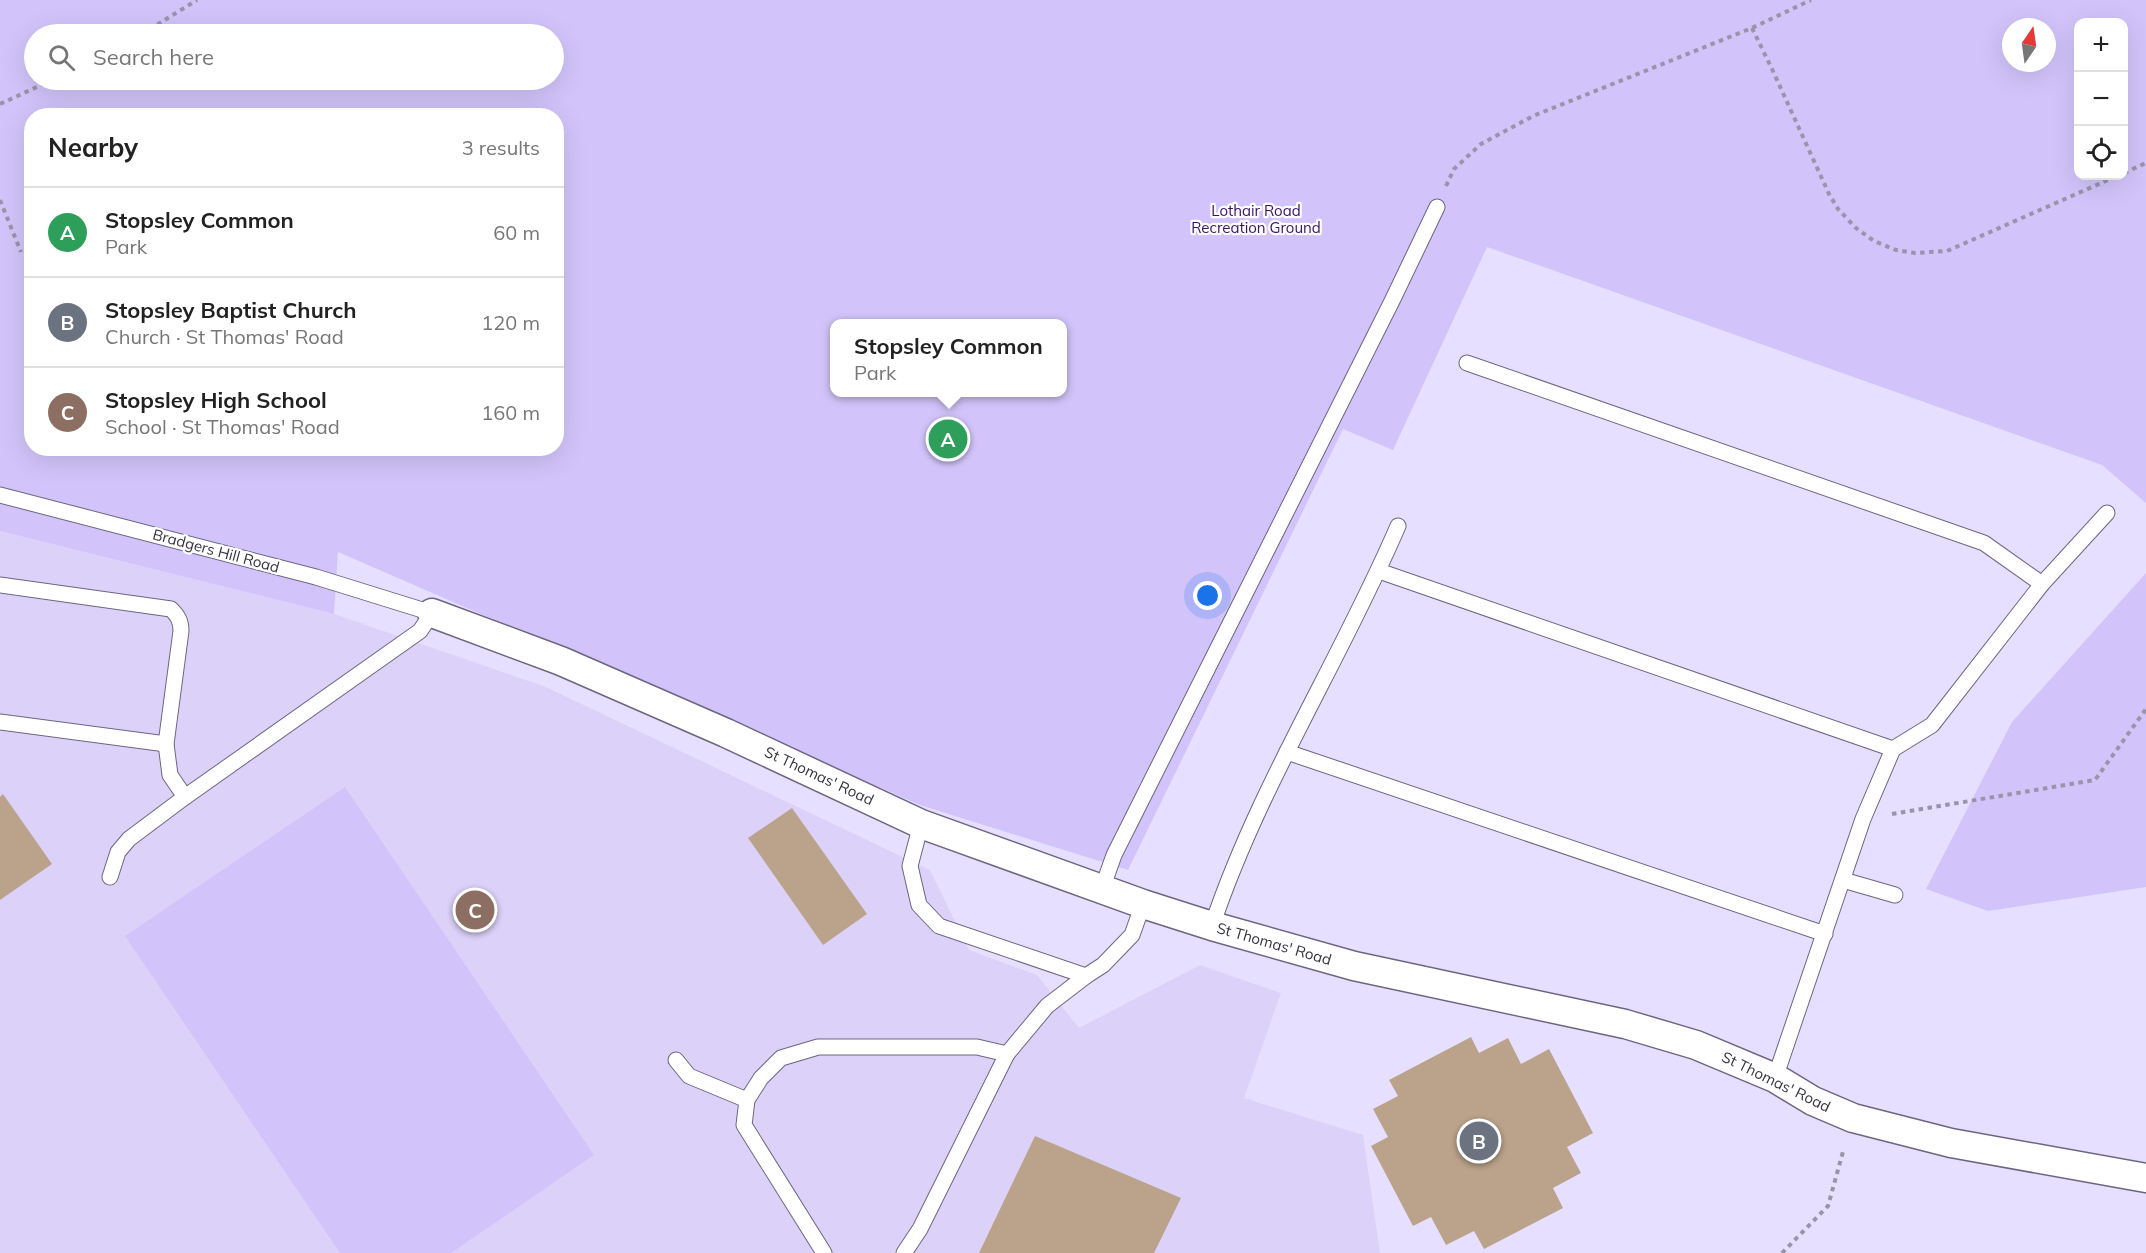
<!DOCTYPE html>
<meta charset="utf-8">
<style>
body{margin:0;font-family:Mulish,sans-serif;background:#f2f2f2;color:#222}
.controls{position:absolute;right:18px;top:18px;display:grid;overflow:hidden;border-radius:12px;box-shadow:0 6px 24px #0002}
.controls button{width:54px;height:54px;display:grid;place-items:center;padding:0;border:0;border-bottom:2px solid #e0e0e0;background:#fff;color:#222;font:30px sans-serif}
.compass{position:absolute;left:2002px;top:18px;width:54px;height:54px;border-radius:50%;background:#fff;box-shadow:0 6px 24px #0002;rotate:13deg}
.you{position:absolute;left:1208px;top:596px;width:21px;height:21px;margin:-15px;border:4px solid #fff;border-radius:50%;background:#1a73e8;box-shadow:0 0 0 9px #1a73e833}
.badge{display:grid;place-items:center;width:39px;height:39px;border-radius:50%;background:#468a7f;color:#fff;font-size:20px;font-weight:700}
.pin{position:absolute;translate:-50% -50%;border:3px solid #fff;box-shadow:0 2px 6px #0006}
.popup{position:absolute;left:830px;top:319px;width:237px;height:78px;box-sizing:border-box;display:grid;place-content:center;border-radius:12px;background:#fff;filter:drop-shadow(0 2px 4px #0005);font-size:20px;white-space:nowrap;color:#767676}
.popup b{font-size:22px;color:#222}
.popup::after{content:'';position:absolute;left:50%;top:100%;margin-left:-12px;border:12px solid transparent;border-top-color:#fff}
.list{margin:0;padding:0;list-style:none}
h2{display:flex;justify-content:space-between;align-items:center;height:78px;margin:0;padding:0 24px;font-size:26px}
h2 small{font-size:20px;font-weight:400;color:#767676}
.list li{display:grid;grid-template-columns:39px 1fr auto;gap:18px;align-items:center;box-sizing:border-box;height:90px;padding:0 24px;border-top:2px solid #e0e0e0}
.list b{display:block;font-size:22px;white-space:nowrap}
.list p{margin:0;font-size:20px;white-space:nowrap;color:#767676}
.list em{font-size:20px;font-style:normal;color:#767676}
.icon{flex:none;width:33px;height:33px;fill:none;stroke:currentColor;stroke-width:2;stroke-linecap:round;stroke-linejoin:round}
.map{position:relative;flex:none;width:2146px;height:1253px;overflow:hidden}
.search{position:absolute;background:#fff;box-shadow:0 6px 24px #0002;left:24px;top:24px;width:540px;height:66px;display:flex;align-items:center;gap:15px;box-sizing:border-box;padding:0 21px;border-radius:33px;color:#767676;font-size:22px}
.panel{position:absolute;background:#fff;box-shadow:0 6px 24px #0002;left:24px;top:108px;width:540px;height:348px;border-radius:24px}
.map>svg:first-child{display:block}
</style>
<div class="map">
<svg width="2146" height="1253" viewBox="0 0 2146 1253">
<rect width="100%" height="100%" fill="#e7dfff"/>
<path fill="#dcd2f9" d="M 0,531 L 334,614 L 546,687 L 930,870 L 969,950 L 1037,975 L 1079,1028 L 1200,965 L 1281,993 L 1244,1098 L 1363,1135 L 1380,1253 L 0,1253 Z"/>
<g fill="#d2c4fa" fill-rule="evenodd">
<path d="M 0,0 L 2146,0 L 2146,503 L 2102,465 L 1487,247 L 1393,450 L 1343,429 L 1128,870 L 920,805 L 338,552 L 334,614 L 0,531 ZM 2078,22 L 2124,22 L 2124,176 L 2078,176 ZM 2011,27 L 2047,27 L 2047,63 L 2011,63 ZM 34,34 L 554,34 L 554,80 L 34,80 ZM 32,116 L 556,116 L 556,448 L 32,448 ZM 834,324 L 1062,324 L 1062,392 L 834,392 Z"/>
<path d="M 2146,573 L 2146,887 L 1988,911 L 1926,889 L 2012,722 Z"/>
<path d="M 345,787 L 594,1155 L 451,1253 L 340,1253 L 125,936 Z"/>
</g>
<g fill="#bba38b">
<path d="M 3,794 L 52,864 L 0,900 L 0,797 Z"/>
<path d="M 792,808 L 867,914 L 823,945 L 748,838 Z"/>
<path d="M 1471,1037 L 1479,1053 L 1508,1038 L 1521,1064 L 1549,1049 L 1593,1133 L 1567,1147 L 1581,1173 L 1553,1188 L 1563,1208 L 1484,1249 L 1474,1231 L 1446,1245 L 1431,1217 L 1413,1226 L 1371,1146 L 1388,1137 L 1373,1109 L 1398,1096 L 1389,1080 Z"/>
<path d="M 1035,1136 L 1181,1198 L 1154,1253 L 979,1253 Z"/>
</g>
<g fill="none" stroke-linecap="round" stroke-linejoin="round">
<defs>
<g id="lane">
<path d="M 1467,363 L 1984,543 L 2042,584"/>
<path d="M 0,495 L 316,577 L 432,613 L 420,631 L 185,797 L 129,839 L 118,852 L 110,877"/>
<path d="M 1379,571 L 1893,749"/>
<path d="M 0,585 L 171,609 C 178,616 181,621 181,631 L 166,744 L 170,775 L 185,797"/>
<path d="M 0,722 L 166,744"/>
<path d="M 1287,752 L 1825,934"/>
<path d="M 921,824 L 910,866 L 919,905 L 939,926 L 1086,976 L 1103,965 L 1132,935 L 1143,904"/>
<path d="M 1843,880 L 1895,895"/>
<path d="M 1102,889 L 1114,855 L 1392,301 L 1437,207"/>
<path d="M 1212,926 C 1259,786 1340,661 1398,526"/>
<path d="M 1007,1054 L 1047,1006 L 1086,976"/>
<path d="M 676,1060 L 689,1076 L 747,1100"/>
<path d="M 1775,1078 L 1863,819 L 1893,749 L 1932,725 L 2042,584 L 2107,513"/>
<path d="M 824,1253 L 744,1125 L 747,1100 L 761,1078 L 781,1058 L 818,1047 L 977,1047 L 1007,1054 L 920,1229 L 904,1253"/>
</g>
<path id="street" d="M 432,613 L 561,661 L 726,733 L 921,824 L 1143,904 L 1212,926 L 1354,966 L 1625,1024 L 1696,1045 L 1775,1078 L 1813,1101 L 1853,1118 L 1951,1143 L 2146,1178"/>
</defs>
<use href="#lane" stroke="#6d6580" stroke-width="17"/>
<use href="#street" stroke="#6d6580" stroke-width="31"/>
<g stroke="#9a94ab" stroke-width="4" stroke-dasharray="4.5 4.5" stroke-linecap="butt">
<path d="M 1752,28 L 1772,69 L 1829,194 L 1838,209 L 1856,228 L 1874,241 L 1896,250 L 1915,253 L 1947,251 L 2117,176"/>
<path d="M 142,34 L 197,0"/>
<path d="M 0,104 L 52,80"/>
<path d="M 2124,173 L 2146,163"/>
<path d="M 1446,186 L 1454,169 L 1481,144 L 1533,116 L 1752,28 L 1811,0"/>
<path d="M 0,200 L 21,252"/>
<path d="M 1892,814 L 2095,780 L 2146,709"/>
<path d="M 1782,1253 L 1828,1206 L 1844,1148"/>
</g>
<use href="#lane" stroke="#fff" stroke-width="15"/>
<use href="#street" stroke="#fff" stroke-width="28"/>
</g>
<g text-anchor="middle" stroke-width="4.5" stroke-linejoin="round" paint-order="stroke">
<g font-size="15" fill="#381368" stroke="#fff">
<text x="1256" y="216">Lothair Road<tspan x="1256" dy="17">Recreation Ground</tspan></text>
</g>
<g font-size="15" fill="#373440" stroke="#fff">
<text transform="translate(216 551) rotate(15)" y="5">Bradgers Hill Road</text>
<text transform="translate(819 776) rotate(25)" y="5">St Thomas' Road</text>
<text transform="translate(1274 944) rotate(16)" y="5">St Thomas' Road</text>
<text transform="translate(1776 1082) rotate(26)" y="5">St Thomas' Road</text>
</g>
</g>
</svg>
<div class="controls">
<button>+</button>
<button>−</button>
<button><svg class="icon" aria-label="locate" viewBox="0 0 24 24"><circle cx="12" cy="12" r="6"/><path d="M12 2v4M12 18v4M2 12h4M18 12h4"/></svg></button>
</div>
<svg class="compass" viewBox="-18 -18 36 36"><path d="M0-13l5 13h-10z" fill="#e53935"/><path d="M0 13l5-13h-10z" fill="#767676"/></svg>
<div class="you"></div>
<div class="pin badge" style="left:948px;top:439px;background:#2e9e5b">A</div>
<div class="popup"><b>Stopsley Common</b>Park</div>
<div class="pin badge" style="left:1479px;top:1141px;background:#6b7280">B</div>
<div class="pin badge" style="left:475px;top:910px;background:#8d6e63">C</div>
<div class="search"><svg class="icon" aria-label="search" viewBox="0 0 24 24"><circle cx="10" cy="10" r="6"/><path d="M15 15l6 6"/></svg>Search here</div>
<section class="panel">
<h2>Nearby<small>3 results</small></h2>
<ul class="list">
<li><span class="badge" style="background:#2e9e5b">A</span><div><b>Stopsley Common</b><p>Park</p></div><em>60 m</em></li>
<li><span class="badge" style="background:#6b7280">B</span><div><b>Stopsley Baptist Church</b><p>Church · St Thomas' Road</p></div><em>120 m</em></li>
<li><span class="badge" style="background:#8d6e63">C</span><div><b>Stopsley High School</b><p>School · St Thomas' Road</p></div><em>160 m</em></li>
</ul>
</section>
</div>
